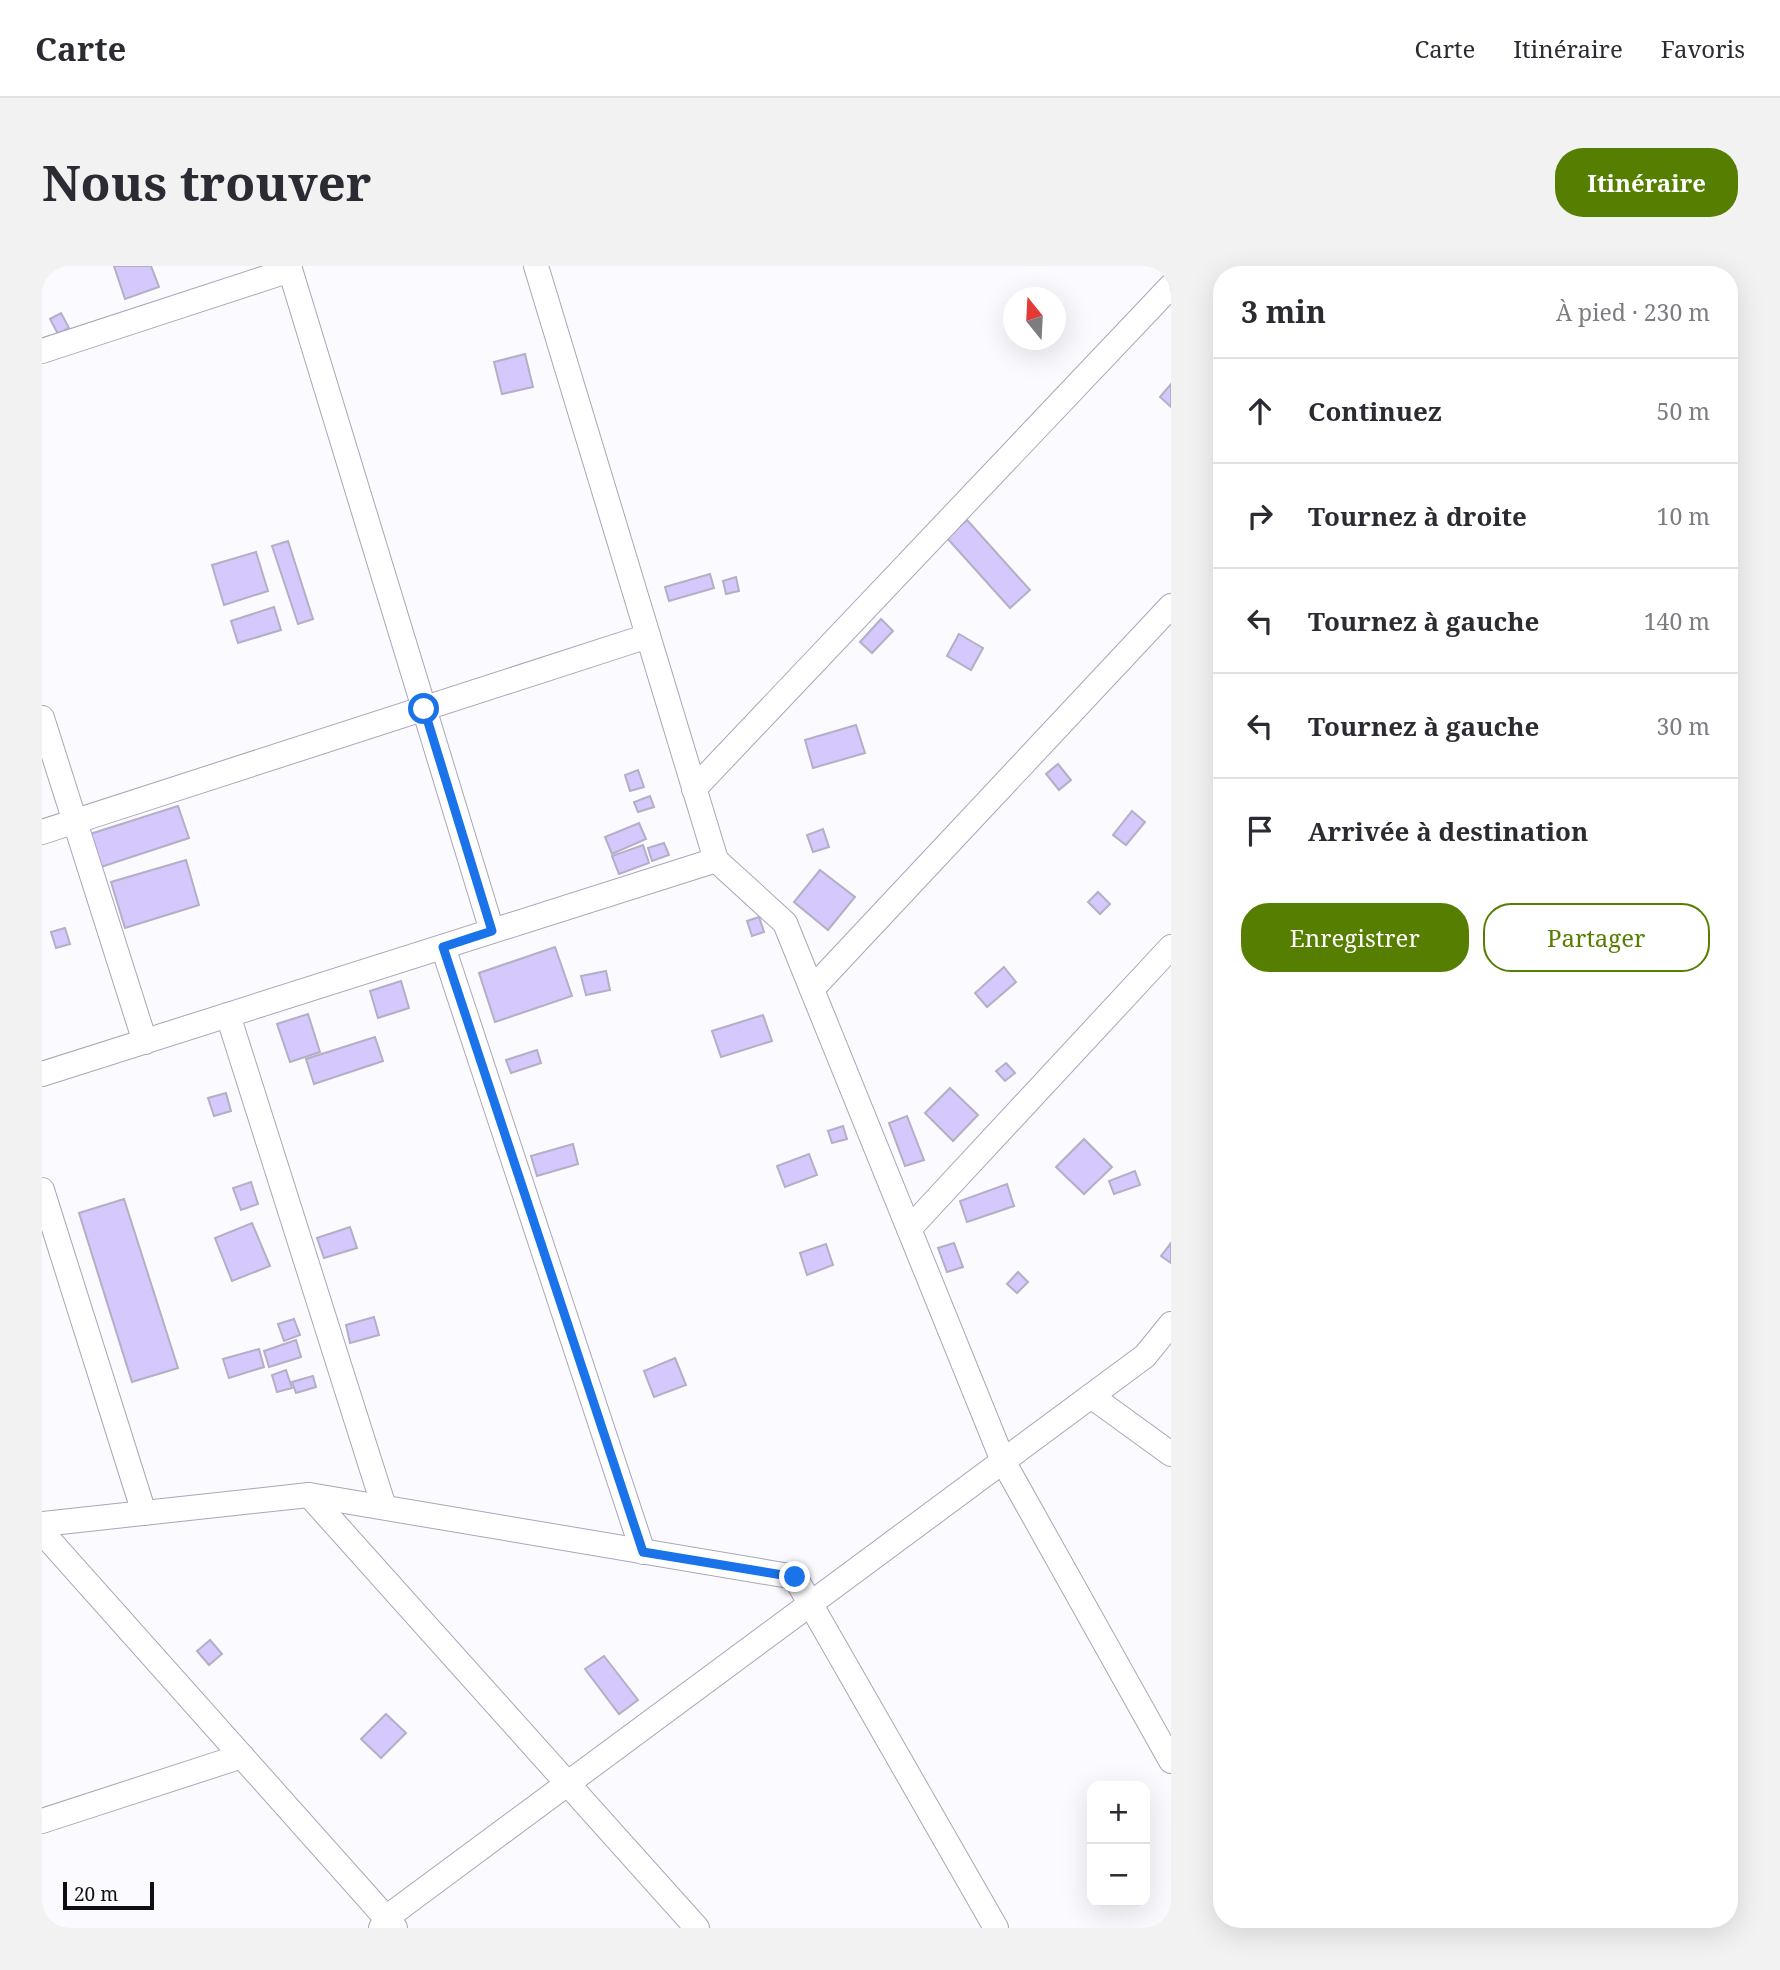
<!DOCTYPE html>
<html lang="fr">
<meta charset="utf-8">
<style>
body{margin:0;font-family:"Noto Serif",serif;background:#f2f2f3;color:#2b2b33}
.controls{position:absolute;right:21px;bottom:21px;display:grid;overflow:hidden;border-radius:14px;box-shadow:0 7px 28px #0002}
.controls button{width:63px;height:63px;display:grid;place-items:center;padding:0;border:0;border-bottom:2px solid #e1e1e2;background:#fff;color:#2b2b33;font:35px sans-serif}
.compass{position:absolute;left:961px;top:21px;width:63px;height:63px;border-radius:50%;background:#fff;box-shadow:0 7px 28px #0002;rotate:342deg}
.scale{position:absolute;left:21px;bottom:18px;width:91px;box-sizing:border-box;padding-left:7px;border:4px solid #100e15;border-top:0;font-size:19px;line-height:24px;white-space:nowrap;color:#100e15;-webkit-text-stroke:5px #fbfaff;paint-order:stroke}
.stop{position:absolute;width:21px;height:21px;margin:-16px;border:5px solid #1a73e8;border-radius:50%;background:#fff}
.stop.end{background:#1a73e8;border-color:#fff;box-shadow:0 2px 7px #0008}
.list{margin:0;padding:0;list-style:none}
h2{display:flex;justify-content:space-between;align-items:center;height:91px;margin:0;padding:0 28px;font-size:30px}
h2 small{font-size:23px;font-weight:400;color:#7c7c81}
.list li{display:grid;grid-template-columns:46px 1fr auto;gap:21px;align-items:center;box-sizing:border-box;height:105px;padding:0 28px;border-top:2px solid #e1e1e2}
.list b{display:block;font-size:26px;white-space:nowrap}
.list em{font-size:23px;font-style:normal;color:#7c7c81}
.actions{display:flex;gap:14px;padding:21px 28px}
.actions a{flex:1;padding:16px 0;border:2px solid #567f01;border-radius:28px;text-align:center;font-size:24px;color:#567f01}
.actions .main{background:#567f01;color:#fff}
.icon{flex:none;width:38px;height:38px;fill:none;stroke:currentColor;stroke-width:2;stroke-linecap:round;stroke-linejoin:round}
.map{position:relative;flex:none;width:1129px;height:1662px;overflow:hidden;border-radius:28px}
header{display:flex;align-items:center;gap:42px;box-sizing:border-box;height:98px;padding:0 35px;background:#fff;border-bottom:2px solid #e1e1e2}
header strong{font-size:33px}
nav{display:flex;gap:38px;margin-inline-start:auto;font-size:24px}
.intro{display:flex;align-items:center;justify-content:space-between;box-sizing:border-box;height:168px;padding:0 42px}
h1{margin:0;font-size:49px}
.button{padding:18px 32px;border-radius:28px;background:#567f01;color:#fff;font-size:24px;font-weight:700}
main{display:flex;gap:42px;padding:0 42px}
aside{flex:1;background:#fff;border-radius:28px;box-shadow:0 7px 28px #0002}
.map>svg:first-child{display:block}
</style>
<header>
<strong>Carte</strong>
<nav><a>Carte</a><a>Itinéraire</a><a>Favoris</a></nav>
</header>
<div class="intro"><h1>Nous trouver</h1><a class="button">Itinéraire</a></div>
<main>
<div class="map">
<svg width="1129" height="1662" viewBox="0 0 1129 1662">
<rect width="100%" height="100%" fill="#fbfaff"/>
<g fill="#d5c8fc" stroke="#b4afc5" stroke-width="2">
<path d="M 72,0 L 109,0 L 117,21 L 83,33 Z"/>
<path d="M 19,47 L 27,62 L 16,68 L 8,53 Z"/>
<path d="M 483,88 L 491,121 L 460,128 L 452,96 Z"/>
<path d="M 1129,118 L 1129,141 L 1118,131 Z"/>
<path d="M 925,254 L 988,324 L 968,342 L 905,272 Z"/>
<path d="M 246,275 L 271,353 L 256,358 L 230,280 Z"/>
<path d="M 214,286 L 226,325 L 182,339 L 170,299 Z"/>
<path d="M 668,308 L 672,322 L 627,335 L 623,321 Z"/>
<path d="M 694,311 L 697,325 L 684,328 L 681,315 Z"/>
<path d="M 232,341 L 239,364 L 196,377 L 189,355 Z"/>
<path d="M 839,353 L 851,365 L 830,387 L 818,376 Z"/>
<path d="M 917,368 L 941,382 L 929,404 L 905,390 Z"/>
<path d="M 814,459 L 823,487 L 771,502 L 763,474 Z"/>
<path d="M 1016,498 L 1029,514 L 1017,524 L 1004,508 Z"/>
<path d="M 596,504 L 602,521 L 588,525 L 583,509 Z"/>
<path d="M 608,530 L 612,541 L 596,546 L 592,536 Z"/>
<path d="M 136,540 L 147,572 L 56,602 L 45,569 Z"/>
<path d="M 1090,545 L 1103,556 L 1084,579 L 1071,569 Z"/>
<path d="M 597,557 L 604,573 L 570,588 L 563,571 Z"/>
<path d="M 781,563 L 787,581 L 771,586 L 765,569 Z"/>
<path d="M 622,577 L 627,589 L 610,595 L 606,582 Z"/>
<path d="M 601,579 L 607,597 L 577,608 L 570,590 Z"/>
<path d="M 144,594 L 157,639 L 83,662 L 69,616 Z"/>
<path d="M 778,604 L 813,631 L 786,664 L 752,636 Z"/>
<path d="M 1056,626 L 1068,638 L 1058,648 L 1046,636 Z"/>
<path d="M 717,651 L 722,666 L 710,670 L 705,655 Z"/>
<path d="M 23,662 L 28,678 L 14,682 L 9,666 Z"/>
<path d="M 513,681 L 530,730 L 453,756 L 437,707 Z"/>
<path d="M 962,701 L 974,716 L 945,741 L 933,727 Z"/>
<path d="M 564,705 L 568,724 L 544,729 L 539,710 Z"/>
<path d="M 359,715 L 367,742 L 336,752 L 328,725 Z"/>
<path d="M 266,748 L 278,786 L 248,796 L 235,758 Z"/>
<path d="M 721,749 L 730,775 L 679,791 L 670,765 Z"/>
<path d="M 333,771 L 341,795 L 272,818 L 264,793 Z"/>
<path d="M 495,784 L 499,797 L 469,807 L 464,794 Z"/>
<path d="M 964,797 L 973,807 L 963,815 L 954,805 Z"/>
<path d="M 908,822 L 936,849 L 911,875 L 883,847 Z"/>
<path d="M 184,827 L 189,845 L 172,850 L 166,832 Z"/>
<path d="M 865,850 L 882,894 L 863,900 L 847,857 Z"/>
<path d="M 801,860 L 805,873 L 790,877 L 786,865 Z"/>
<path d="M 1042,873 L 1070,901 L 1042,928 L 1014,901 Z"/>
<path d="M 531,878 L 536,898 L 495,910 L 489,890 Z"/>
<path d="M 767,888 L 775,909 L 743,921 L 735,900 Z"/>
<path d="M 1093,905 L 1098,919 L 1072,928 L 1067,915 Z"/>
<path d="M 209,916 L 216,938 L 199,944 L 191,922 Z"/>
<path d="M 965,918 L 972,940 L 925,956 L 918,935 Z"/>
<path d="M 82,933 L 136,1102 L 90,1116 L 37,947 Z"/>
<path d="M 210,957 L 228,1000 L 190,1015 L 173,972 Z"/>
<path d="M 308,961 L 315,982 L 282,992 L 275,972 Z"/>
<path d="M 912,977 L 921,1001 L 905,1006 L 896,982 Z"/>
<path d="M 1129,977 L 1129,997 L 1119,990 Z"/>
<path d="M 784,978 L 791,999 L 765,1009 L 758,987 Z"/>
<path d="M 976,1006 L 986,1016 L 975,1027 L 965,1018 Z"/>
<path d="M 332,1051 L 337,1069 L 308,1077 L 304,1059 Z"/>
<path d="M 252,1053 L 258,1069 L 242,1075 L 236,1058 Z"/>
<path d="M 254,1074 L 259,1091 L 227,1101 L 222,1085 Z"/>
<path d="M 217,1083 L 222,1101 L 187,1112 L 181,1093 Z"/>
<path d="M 633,1092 L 644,1119 L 612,1131 L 602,1105 Z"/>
<path d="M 244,1104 L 250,1122 L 235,1126 L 230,1109 Z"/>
<path d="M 271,1110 L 274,1121 L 254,1127 L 250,1116 Z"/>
<path d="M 168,1374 L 180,1388 L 167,1399 L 155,1385 Z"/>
<path d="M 562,1390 L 596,1434 L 577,1448 L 543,1403 Z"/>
<path d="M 344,1448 L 364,1467 L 339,1492 L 319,1473 Z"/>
</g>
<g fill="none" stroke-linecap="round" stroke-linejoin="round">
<defs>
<g id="minor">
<path d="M 247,0 L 450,665"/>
<path d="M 494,0 L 674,594 L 743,657 L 961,1195 L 1129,1495"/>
<path d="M 0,85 L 248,4"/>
<path d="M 0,452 L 103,776"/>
<path d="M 652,523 L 1129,20"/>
<path d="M 0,566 L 606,370"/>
<path d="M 401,681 L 601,1286"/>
<path d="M 770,723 L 1129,340"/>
<path d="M 186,749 L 342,1241"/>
<path d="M 0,808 L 674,594"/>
<path d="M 0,924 L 102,1247"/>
<path d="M 867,963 L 1129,681"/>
<path d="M 1049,1130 L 1129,1188"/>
<path d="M 267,1229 L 655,1662"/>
<path d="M 0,1258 L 267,1229 L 753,1311 L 954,1662"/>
<path d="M 0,1266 L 353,1662"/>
<path d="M 0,1555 L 200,1490"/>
<path d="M 339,1662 L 344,1652 L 1103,1090 L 1129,1058"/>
</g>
</defs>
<use href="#minor" stroke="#aaa5bb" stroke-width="26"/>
<use href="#minor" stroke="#fff" stroke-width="24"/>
</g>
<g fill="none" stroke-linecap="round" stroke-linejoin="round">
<path stroke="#1a73e8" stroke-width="9" d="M 382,443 L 450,665 L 401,681 L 601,1286 L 753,1311"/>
</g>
</svg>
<div class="controls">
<button>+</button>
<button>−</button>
</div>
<svg class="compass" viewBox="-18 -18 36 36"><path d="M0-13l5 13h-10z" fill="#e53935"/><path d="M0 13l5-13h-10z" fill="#7c7c81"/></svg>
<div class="scale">20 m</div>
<div class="stop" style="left:382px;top:443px"></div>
<div class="stop end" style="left:753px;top:1311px"></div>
</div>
<aside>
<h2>3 min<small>À pied · 230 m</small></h2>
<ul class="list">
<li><svg class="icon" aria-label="ahead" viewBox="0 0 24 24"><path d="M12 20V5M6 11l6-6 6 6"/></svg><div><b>Continuez</b></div><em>50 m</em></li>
<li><svg class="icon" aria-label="right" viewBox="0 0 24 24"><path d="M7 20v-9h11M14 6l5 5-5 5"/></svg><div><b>Tournez à droite</b></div><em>10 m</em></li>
<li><svg class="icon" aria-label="left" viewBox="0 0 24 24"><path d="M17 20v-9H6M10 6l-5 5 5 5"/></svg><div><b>Tournez à gauche</b></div><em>140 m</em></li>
<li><svg class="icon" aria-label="left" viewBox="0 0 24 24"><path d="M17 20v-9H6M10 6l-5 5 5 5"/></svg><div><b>Tournez à gauche</b></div><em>30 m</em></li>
<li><svg class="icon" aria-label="arrive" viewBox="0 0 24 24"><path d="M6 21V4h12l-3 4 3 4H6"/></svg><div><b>Arrivée à destination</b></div></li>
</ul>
<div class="actions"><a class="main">Enregistrer</a><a>Partager</a></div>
</aside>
</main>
